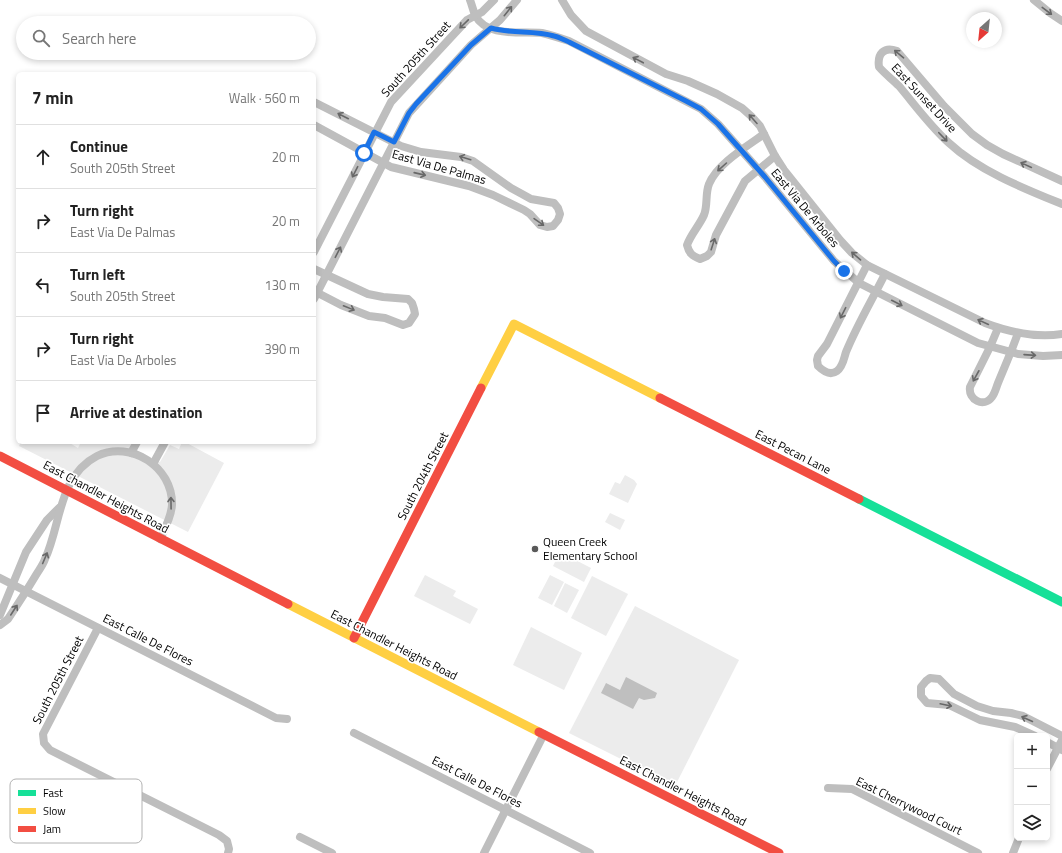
<!DOCTYPE html>
<meta charset="utf-8">
<style>
body{margin:0;font-family:"Titillium Web",sans-serif;background:#f6f6f6;color:#222}
.controls{position:absolute;right:12px;bottom:12px;display:grid;overflow:hidden;border-radius:6px;box-shadow:0 2px 6px #0003}
.controls button{width:36px;height:36px;display:grid;place-items:center;padding:0;border:0;border-bottom:1px solid #e0e0e0;background:#fff;color:#222;font:20px sans-serif}
.compass{position:absolute;left:966px;top:12px;width:36px;height:36px;border-radius:50%;background:#fff;box-shadow:0 2px 6px #0003;rotate:207deg}
.stop{position:absolute;width:12px;height:12px;margin:-9px;border:3px solid #1a73e8;border-radius:50%;background:#fff}
.stop.end{background:#1a73e8;border-color:#fff;box-shadow:0 1px 4px #0008}
.list{margin:0;padding:0;list-style:none}
h2{display:flex;justify-content:space-between;align-items:center;height:52px;margin:0;padding:0 16px;font-size:17px}
h2 small{font-size:13px;font-weight:400;color:#767676}
.list li{display:grid;grid-template-columns:26px 1fr auto;gap:12px;align-items:center;box-sizing:border-box;height:64px;padding:0 16px;border-top:1px solid #e0e0e0}
.list b{display:block;font-size:15px;white-space:nowrap}
.list p{margin:0;font-size:13px;white-space:nowrap;color:#767676}
.list em{font-size:13px;font-style:normal;color:#767676}
.icon{flex:none;width:22px;height:22px;fill:none;stroke:currentColor;stroke-width:2;stroke-linecap:round;stroke-linejoin:round}
.map{position:relative;flex:none;width:1062px;height:853px;overflow:hidden}
.search{position:absolute;background:#fff;box-shadow:0 2px 6px #0003;left:16px;top:16px;width:300px;height:44px;display:flex;align-items:center;gap:10px;box-sizing:border-box;padding:0 14px;border-radius:22px;color:#767676;font-size:15px}
.panel{position:absolute;background:#fff;box-shadow:0 2px 6px #0003;left:16px;top:72px;width:300px;height:372px;border-radius:6px}
.map>svg:first-child{display:block}
</style>
<div class="map">
<svg width="1062" height="853" viewBox="0 0 1062 853">
<rect width="100%" height="100%" fill="#fff"/>
<g fill="#ececec">
<path d="M 21,442 L 68,442 L 78,448 L 81,442 L 133,442 L 130,447 L 160,462 L 170,445 L 179,449 L 182,442 L 185,442 L 224,463 L 188,532 L 19,446 Z"/>
<path d="M 625,475 L 634,480 L 637,484 L 628,503 L 609,494 L 615,482 L 620,484 Z"/>
<path d="M 610,513 L 625,520 L 620,530 L 605,522 Z"/>
<path d="M 560,552 L 591,568 L 584,582 L 553,566 Z"/>
<path d="M 425,575 L 456,591 L 453,596 L 478,609 L 470,624 L 414,596 Z"/>
<path d="M 550,575 L 564,582 L 552,605 L 538,598 Z"/>
<path d="M 592,576 L 628,594 L 606,636 L 571,618 Z"/>
<path d="M 565,583 L 579,590 L 567,613 L 554,606 Z"/>
<path d="M 635,606 L 739,660 L 675,786 L 569,733 Z"/>
<path d="M 531,627 L 582,653 L 564,690 L 513,665 Z"/>
</g>
<path fill="#bfbfbf" d="M 626,677 L 657,693 L 655,698 L 644,700 L 639,698 L 633,709 L 601,693 L 606,683 L 620,690 Z"/>
<g fill="none" stroke-linecap="round" stroke-linejoin="round">
<g stroke="#bebebe" stroke-width="8">
<path d="M 470,0 C 472,5 473,10 475,15 C 487,38 521,31 542,33 C 551,35 560,38 569,41 L 701,109 L 718,124 L 765,177 L 834,261 L 859,283 L 978,343 L 1018,354 L 1043,356 L 1062,355"/>
<path d="M 562,0 L 571,15 L 586,31 L 666,74 L 688,81 L 717,94 L 742,108 L 751,116 L 760,126 L 775,156 L 784,170 L 840,240 L 852,253 L 867,265 L 985,323 C 1009,332 1036,338 1062,334"/>
<path d="M 1034,0 L 1050,13 L 1062,21"/>
<path d="M 314,102 L 401,146 L 421,152 L 461,157 L 473,161 L 511,188 L 522,194 L 531,199 L 554,203 L 558,208 L 560,214 L 558,220 L 553,226 L 547,227 L 540,225 L 530,214 L 524,210 L 493,195 L 469,186 L 391,167 L 314,125"/>
<path d="M 764,134 C 746,147 717,164 709,184 C 705,194 708,205 704,215 C 699,226 691,234 687,245 C 689,253 692,256 700,259 L 707,256 L 711,252 L 716,235 L 745,181 L 775,156"/>
<path d="M 1062,181 L 1003,154 L 987,145 L 972,134 L 944,106 L 897,51 C 884,46 877,54 879,67 C 885,74 892,79 899,86 C 915,105 930,126 949,143 C 979,171 1025,189 1062,204"/>
<path d="M 314,252 L 391,102 L 467,20 L 482,12 L 494,0"/>
<path d="M 867,265 L 827,344 L 818,356 L 817,360 L 818,366 C 823,371 830,376 837,371 C 843,367 844,358 846,352 C 857,325 872,300 885,274"/>
<path d="M 314,269 L 368,294 L 383,297 L 408,299 L 412,303 L 414,309 L 415,314 L 409,323 L 403,325 L 385,318 L 369,316 L 341,305 L 314,291"/>
<path d="M 314,299 L 409,113 L 471,45 L 500,20 L 517,0"/>
<path d="M 998,328 L 990,347 L 970,387 C 968,400 984,408 992,397 C 995,393 996,388 998,383 C 1005,366 1012,350 1018,333"/>
<path d="M 131,453 L 137,442"/>
<path d="M 153,464 L 165,442"/>
<path d="M 0,578 L 276,718 L 287,719"/>
<path d="M 0,615 L 26,552 L 47,520 L 59,508"/>
<path d="M 0,625 L 8,619 C 18,604 27,590 36,575 C 39,570 43,565 45,559 C 61,525 58,476 97,456 C 131,440 173,467 172,505 C 171,518 165,528 160,539"/>
<path d="M 98,628 L 43,734 L 44,743 L 50,750 L 219,835 L 227,841 L 229,849 L 228,853"/>
<path d="M 354,733 L 590,853"/>
<path d="M 1035,736 L 1015,727 L 980,720 L 949,705 L 927,703 L 921,696 L 921,687 L 926,681 L 930,678 L 939,679 L 954,694 L 977,706 L 993,711 L 1011,713 L 1023,716 L 1062,736"/>
<path d="M 1047,742 L 1062,750"/>
<path d="M 1047,769 L 1062,740"/>
<path d="M 828,788 L 852,789 L 978,853"/>
<path d="M 300,837 L 332,853"/>
<path d="M 484,853 L 544,734"/>
<path d="M 1013,853 L 1019,838"/>
</g>
<path stroke="#16e098" stroke-width="9" d="M 859,499 L 1062,602"/>
<g stroke="#ffcf43" stroke-width="9">
<path d="M 481,388 L 514,324 L 660,398"/>
<path d="M 288,604 L 539,732"/>
</g>
<g stroke="#f24e42" stroke-width="9">
<path d="M 660,398 L 859,499"/>
<path d="M 0,456 L 288,604"/>
<path d="M 354,638 L 481,388"/>
<path d="M 539,732 L 779,853"/>
</g>
</g>
<defs><path id="oneway-shaft" d="M-6 0H5M1.5-3L5.5 0L1.5 3" fill="none" stroke-width="1.6" stroke-linecap="round" stroke-linejoin="round"/></defs>
<g stroke="#686868">
<use href="#oneway-shaft" transform="translate(508 11) rotate(-51)"/>
<use href="#oneway-shaft" transform="translate(1047 11) rotate(37)"/>
<use href="#oneway-shaft" transform="translate(464 24) rotate(136)"/>
<use href="#oneway-shaft" transform="translate(899 54) rotate(-140)"/>
<use href="#oneway-shaft" transform="translate(638 60) rotate(-152)"/>
<use href="#oneway-shaft" transform="translate(343 116) rotate(-153)"/>
<use href="#oneway-shaft" transform="translate(753 119) rotate(-132)"/>
<use href="#oneway-shaft" transform="translate(943 137) rotate(46)"/>
<use href="#oneway-shaft" transform="translate(465 158) rotate(-163)"/>
<use href="#oneway-shaft" transform="translate(1026 165) rotate(-155)"/>
<use href="#oneway-shaft" transform="translate(722 167) rotate(138)"/>
<use href="#oneway-shaft" transform="translate(355 172) rotate(117)"/>
<use href="#oneway-shaft" transform="translate(420 174) rotate(13)"/>
<use href="#oneway-shaft" transform="translate(539 222) rotate(35)"/>
<use href="#oneway-shaft" transform="translate(713 244) rotate(-72)"/>
<use href="#oneway-shaft" transform="translate(338 252) rotate(-63)"/>
<use href="#oneway-shaft" transform="translate(856 256) rotate(-139)"/>
<use href="#oneway-shaft" transform="translate(897 303) rotate(27)"/>
<use href="#oneway-shaft" transform="translate(349 308) rotate(22)"/>
<use href="#oneway-shaft" transform="translate(843 313) rotate(117)"/>
<use href="#oneway-shaft" transform="translate(983 322) rotate(-155)"/>
<use href="#oneway-shaft" transform="translate(1030 355) rotate(4)"/>
<use href="#oneway-shaft" transform="translate(976 376) rotate(119)"/>
<use href="#oneway-shaft" transform="translate(171 503) rotate(-91)"/>
<use href="#oneway-shaft" transform="translate(45 558) rotate(-67)"/>
<use href="#oneway-shaft" transform="translate(14 610) rotate(-57)"/>
<use href="#oneway-shaft" transform="translate(946 705) rotate(12)"/>
<use href="#oneway-shaft" transform="translate(1027 719) rotate(-156)"/>
</g>
<g fill="none" stroke-linecap="round" stroke-linejoin="round">
<path stroke="#1a73e8" stroke-width="5" d="M 364,153 L 374,132 L 394,142 L 409,113 L 416,104 L 471,45 L 491,28 C 512,34 534,30 554,36 C 559,37 564,40 569,42 L 686,101 L 701,109 L 718,124 L 765,177 L 834,261 L 844,271"/>
</g>
<circle fill="#595959" stroke="#fff" stroke-width="1.5" cx="535" cy="549" r="4"/>
<g text-anchor="middle" stroke-width="3.5" stroke-linejoin="round" paint-order="stroke">
<g font-size="12" fill="#000" stroke="#fff">
<text transform="translate(416 59) rotate(-48)" y="4">South 205th Street</text>
<text transform="translate(924 98) rotate(47)" y="4">East Sunset Drive</text>
<text transform="translate(439 167) rotate(16)" y="4">East Via De Palmas</text>
<text transform="translate(805 208) rotate(50)" y="4">East Via De Arboles</text>
<text transform="translate(793 452) rotate(27)" y="4">East Pecan Lane</text>
<text transform="translate(423 476) rotate(-63)" y="4">South 204th Street</text>
<text transform="translate(106 497) rotate(28)" y="4">East Chandler Heights Road</text>
<text transform="translate(148 640) rotate(27)" y="4">East Calle De Flores</text>
<text transform="translate(394 645) rotate(27)" y="4">East Chandler Heights Road</text>
<text transform="translate(58 680) rotate(-63)" y="4">South 205th Street</text>
<text transform="translate(477 782) rotate(27)" y="4">East Calle De Flores</text>
<text transform="translate(683 791) rotate(27)" y="4">East Chandler Heights Road</text>
<text transform="translate(909 806) rotate(26)" y="4">East Cherrywood Court</text>
</g>
<g font-size="12" fill="#000" stroke="#fff" text-anchor="start">
<text x="543" y="546">Queen Creek<tspan x="543" dy="14">Elementary School</tspan></text>
</g>
</g>
<rect x="10" y="779" width="132" height="64" rx="6" fill="#fff" stroke="#b2b2b2" stroke-width="1"/>
<rect x="18" y="790" width="18" height="6" fill="#16e098"/>
<rect x="18" y="808" width="18" height="6" fill="#ffcf43"/>
<rect x="18" y="826" width="18" height="6" fill="#f24e42"/>
<g font-size="11" fill="#000">
<text x="43" y="797">Fast</text>
<text x="43" y="815">Slow</text>
<text x="43" y="833">Jam</text>
</g>
</svg>
<div class="controls">
<button>+</button>
<button>−</button>
<button><svg class="icon" aria-label="layers" viewBox="0 0 24 24"><path d="M12 4l9 5-9 5-9-5zM3 14l9 5 9-5"/></svg></button>
</div>
<svg class="compass" viewBox="-18 -18 36 36"><path d="M0-13l5 13h-10z" fill="#e53935"/><path d="M0 13l5-13h-10z" fill="#767676"/></svg>
<div class="stop" style="left:364px;top:153px"></div>
<div class="stop end" style="left:844px;top:271px"></div>
<div class="search"><svg class="icon" aria-label="search" viewBox="0 0 24 24"><circle cx="10" cy="10" r="6"/><path d="M15 15l6 6"/></svg>Search here</div>
<section class="panel">
<h2>7 min<small>Walk · 560 m</small></h2>
<ul class="list">
<li><svg class="icon" aria-label="ahead" viewBox="0 0 24 24"><path d="M12 20V5M6 11l6-6 6 6"/></svg><div><b>Continue</b><p>South 205th Street</p></div><em>20 m</em></li>
<li><svg class="icon" aria-label="right" viewBox="0 0 24 24"><path d="M7 20v-9h11M14 6l5 5-5 5"/></svg><div><b>Turn right</b><p>East Via De Palmas</p></div><em>20 m</em></li>
<li><svg class="icon" aria-label="left" viewBox="0 0 24 24"><path d="M17 20v-9H6M10 6l-5 5 5 5"/></svg><div><b>Turn left</b><p>South 205th Street</p></div><em>130 m</em></li>
<li><svg class="icon" aria-label="right" viewBox="0 0 24 24"><path d="M7 20v-9h11M14 6l5 5-5 5"/></svg><div><b>Turn right</b><p>East Via De Arboles</p></div><em>390 m</em></li>
<li><svg class="icon" aria-label="arrive" viewBox="0 0 24 24"><path d="M6 21V4h12l-3 4 3 4H6"/></svg><div><b>Arrive at destination</b></div></li>
</ul>
</section>
</div>
